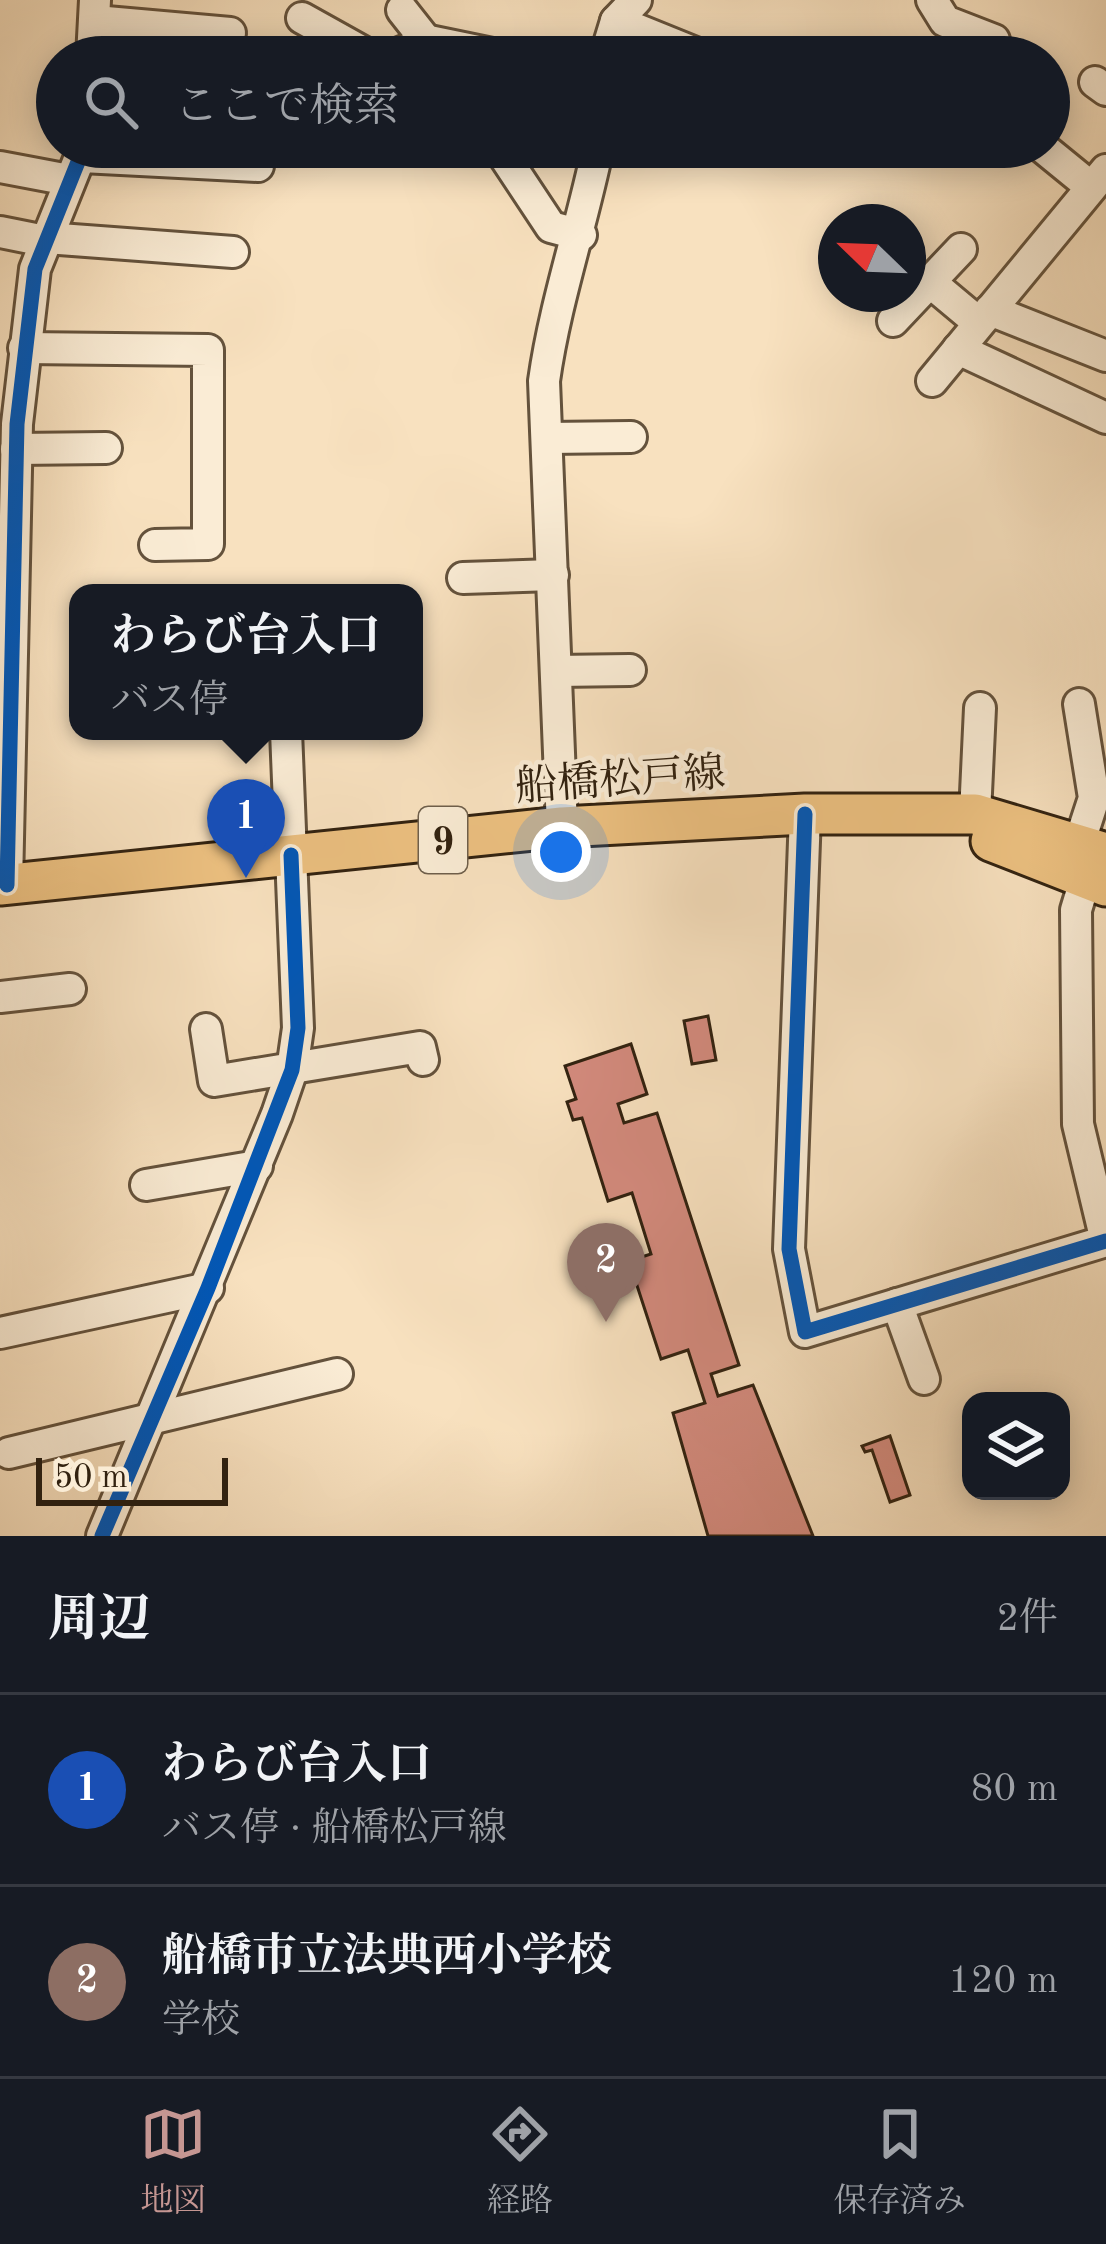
<!DOCTYPE html>
<html lang="ja">
<meta charset="utf-8">
<style>
body{margin:0;font-family:"Old Standard TT","Noto Serif JP",serif;background:#20242c;color:#f1f3f6}
.controls{position:absolute;right:36px;bottom:36px;display:grid;overflow:hidden;border-radius:24px;box-shadow:0 6px 30px #0003}
.controls button{width:108px;height:108px;display:grid;place-items:center;padding:0;border:0;border-bottom:3px solid #363941;background:#171b24;color:#f1f3f6;font:60px sans-serif}
.compass{position:absolute;left:818px;top:204px;width:108px;height:108px;border-radius:50%;background:#171b24;box-shadow:0 6px 30px #0003;rotate:293deg}
.scale{position:absolute;left:36px;bottom:30px;width:192px;box-sizing:border-box;padding-left:12px;border:6px solid #322210;border-top:0;font-size:33px;line-height:42px;white-space:nowrap;color:#322210;-webkit-text-stroke:9px #faecd5;paint-order:stroke}
.you{position:absolute;left:561px;top:852px;width:42px;height:42px;margin:-30px;border:9px solid #fff;border-radius:50%;background:#1a73e8;box-shadow:0 0 0 18px #1a73e833}
.badge{display:grid;place-items:center;width:78px;height:78px;border-radius:50%;background:#c59692;color:#fff;font-size:39px;font-weight:700}
.pin{position:absolute;translate:-50% -99px;filter:drop-shadow(0 3px 6px #0008)}
.pin::after{content:'';position:absolute;top:63px;width:42px;height:36px;background:inherit;clip-path:polygon(0 0,100% 0,50% 100%)}
.popup{position:absolute;left:69px;top:584px;width:354px;height:156px;box-sizing:border-box;display:grid;place-content:center;border-radius:24px;background:#171b24;filter:drop-shadow(0 3px 9px #0005);font-size:39px;white-space:nowrap;color:#9ea1a6}
.popup b{font-size:45px;color:#f1f3f6}
.popup::after{content:'';position:absolute;left:50%;top:100%;margin-left:-24px;border:24px solid transparent;border-top-color:#171b24}
.list{margin:0;padding:0;list-style:none}
h2{display:flex;justify-content:space-between;align-items:center;height:156px;margin:0;padding:0 48px;font-size:51px}
h2 small{font-size:39px;font-weight:400;color:#9ea1a6}
.list li{display:grid;grid-template-columns:78px 1fr auto;gap:36px;align-items:center;box-sizing:border-box;height:192px;padding:0 48px;border-top:3px solid #363941}
.list b{display:block;font-size:45px;white-space:nowrap}
.list p{margin:0;font-size:39px;white-space:nowrap;color:#9ea1a6}
.list em{font-size:39px;font-style:normal;color:#9ea1a6}
.icon{flex:none;width:66px;height:66px;fill:none;stroke:currentColor;stroke-width:2;stroke-linecap:round;stroke-linejoin:round}
.map{position:relative;flex:none;width:1106px;height:1536px;overflow:hidden}
.search{position:absolute;background:#171b24;box-shadow:0 6px 30px #0003;left:36px;right:36px;top:36px;height:132px;display:flex;align-items:center;gap:30px;box-sizing:border-box;padding:0 42px;border-radius:66px;color:#9ea1a6;font-size:45px}
.sheet{height:540px;background:#171b24}
nav{display:flex;justify-content:space-around;align-items:center;box-sizing:border-box;height:168px;border-top:3px solid #363941;background:#171b24;font-size:33px;color:#9ea1a6}
nav a{display:grid;justify-items:center;gap:6px}
nav .on{color:#c59692}
.map>svg:first-child{display:block}
</style>
<div class="map">
<svg width="1106" height="1536" viewBox="0 0 1106 1536">
<rect width="100%" height="100%" fill="#f8e1bf"/>
<filter id="stains"><feTurbulence type="fractalNoise" baseFrequency=".00167" numOctaves="4"/><feColorMatrix values="0 0 0 0 .2 0 0 0 0 .09 0 0 0 0 .02 0 0 0 .5 -.17"/></filter>
<radialGradient id="worn" r=".72"><stop offset=".6" stop-color="#630" stop-opacity="0"/><stop offset="1" stop-color="#630" stop-opacity=".3"/></radialGradient>
<g fill="#d38a7d" stroke="#322210" stroke-width="3">
<path d="M 708,1016 L 716,1060 L 692,1064 L 684,1021 Z"/>
<path d="M 631,1044 L 647,1094 L 618,1104 L 624,1123 L 657,1113 L 739,1365 L 711,1374 L 718,1396 L 753,1385 L 813,1536 L 708,1536 L 673,1413 L 705,1403 L 688,1350 L 661,1359 L 629,1261 L 651,1254 L 632,1193 L 608,1201 L 582,1118 L 573,1120 L 567,1102 L 576,1099 L 565,1066 Z"/>
<path d="M 890,1436 L 910,1495 L 890,1502 L 872,1450 L 865,1452 L 862,1446 Z"/>
</g>
<g fill="none" stroke-linecap="round" stroke-linejoin="round">
<defs>
<g id="minor">
<path d="M 932,0 L 945,21 L 994,40"/>
<path d="M 402,10 L 439,57"/>
<path d="M 302,18 L 372,57"/>
<path d="M 95,21 L 230,33"/>
<path d="M 616,21 L 705,57"/>
<path d="M 92,57 L 95,0"/>
<path d="M 390,57 L 429,41 L 507,57"/>
<path d="M 605,57 L 616,21 L 636,0"/>
<path d="M 1095,82 L 1106,90"/>
<path d="M 498,147 L 551,227 L 581,235"/>
<path d="M 1042,147 L 1091,187"/>
<path d="M 82,157 L 258,166"/>
<path d="M 0,167 L 69,180"/>
<path d="M 0,232 L 45,241"/>
<path d="M 46,238 L 233,252"/>
<path d="M 930,282 L 979,323"/>
<path d="M 990,310 L 1106,356"/>
<path d="M 893,321 L 961,249"/>
<path d="M 24,348 L 208,350 L 208,544 L 155,545"/>
<path d="M 958,349 L 1106,418"/>
<path d="M 932,381 L 1106,170"/>
<path d="M 548,438 L 631,437"/>
<path d="M 16,449 L 106,448"/>
<path d="M 463,578 L 553,575"/>
<path d="M 556,671 L 630,670"/>
<path d="M 1079,704 L 1094,798 L 1079,844"/>
<path d="M 805,814 L 789,1249 L 805,1332 L 1106,1241"/>
<path d="M 975,814 L 980,708"/>
<path d="M 562,827 L 544,381 C 555,302 582,225 598,147"/>
<path d="M 1086,877 L 1076,910 L 1078,1124 L 1106,1241"/>
<path d="M 7,885 L 17,424 L 35,269 L 84,147"/>
<path d="M 0,997 L 70,989"/>
<path d="M 206,1029 L 214,1081 L 420,1047 L 423,1060"/>
<path d="M 146,1185 L 257,1166"/>
<path d="M 897,1304 L 924,1379"/>
<path d="M 0,1333 L 208,1288"/>
<path d="M 9,1453 L 337,1374"/>
<path d="M 102,1536 L 277,1114 L 292,1070 L 298,1028 L 286,731"/>
</g>
<g id="major">
<path d="M 991,841 L 1106,886"/>
<path d="M 0,885 L 562,827 L 805,814 L 975,814 L 1106,853"/>
</g>
</defs>
<use href="#minor" stroke="#64523c" stroke-width="36"/>
<use href="#major" stroke="#322210" stroke-width="45"/>
<use href="#minor" stroke="#faecd5" stroke-width="30"/>
<use href="#major" stroke="#ecc080" stroke-width="39"/>
<defs>
<g id="cycleway">
<path d="M 805,814 L 789,1249 L 805,1332 L 1106,1241"/>
<path d="M 7,885 L 17,424 L 35,269 L 84,147"/>
<path d="M 102,1536 L 208,1288 L 292,1070 L 298,1028 L 291,855"/>
</g>
</defs>
<use href="#cycleway" stroke="#faecd5" stroke-width="22"/>
<use href="#cycleway" stroke="#0057b8" stroke-width="15"/>
</g>
<g text-anchor="middle" stroke-width="9" stroke-linejoin="round" paint-order="stroke">
<rect fill="#faecd5" stroke="#6e5f4b" stroke-width="3" x="419" y="807" width="48" height="66" rx="9"/>
<g font-size="39" font-weight="bold" fill="#322210">
<text x="443" y="854">9</text>
</g>
<g font-size="42" fill="#322210" stroke="#faecd5">
<text transform="translate(620 778) rotate(-4)" y="15">船橋松戸線</text>
</g>
</g>
<rect width="100%" height="100%" filter="url(#stains)"/>
<rect width="100%" height="100%" fill="url(#worn)"/>
</svg>
<div class="controls">
<button><svg class="icon" aria-label="layers" viewBox="0 0 24 24"><path d="M12 4l9 5-9 5-9-5zM3 14l9 5 9-5"/></svg></button>
</div>
<svg class="compass" viewBox="-18 -18 36 36"><path d="M0-13l5 13h-10z" fill="#e53935"/><path d="M0 13l5-13h-10z" fill="#9ea1a6"/></svg>
<div class="scale">50 m</div>
<div class="you"></div>
<div class="pin badge" style="left:246px;top:878px;background:#1a4fb4">1</div>
<div class="popup"><b>わらび台入口</b>バス停</div>
<div class="pin badge" style="left:606px;top:1322px;background:#8d6e63">2</div>
<div class="search"><svg class="icon" aria-label="search" viewBox="0 0 24 24"><circle cx="10" cy="10" r="6"/><path d="M15 15l6 6"/></svg>ここで検索</div>
</div>
<section class="sheet">
<h2>周辺<small>2件</small></h2>
<ul class="list">
<li><span class="badge" style="background:#1a4fb4">1</span><div><b>わらび台入口</b><p>バス停 · 船橋松戸線</p></div><em>80 m</em></li>
<li><span class="badge" style="background:#8d6e63">2</span><div><b>船橋市立法典西小学校</b><p>学校</p></div><em>120 m</em></li>
</ul>
</section>
<nav>
<a class="on"><svg class="icon" aria-label="map" viewBox="0 0 24 24"><path d="M3 6l6-2 6 2 6-2v14l-6 2-6-2-6 2zM9 4v14M15 6v14"/></svg>地図</a>
<a><svg class="icon" aria-label="directions" viewBox="0 0 24 24"><path d="M12 3l9 9-9 9-9-9zM9 14v-3h6M13 9l2 2-2 2"/></svg>経路</a>
<a><svg class="icon" aria-label="saved" viewBox="0 0 24 24"><path d="M7 4h10v16l-5-4-5 4z"/></svg>保存済み</a>
</nav>
